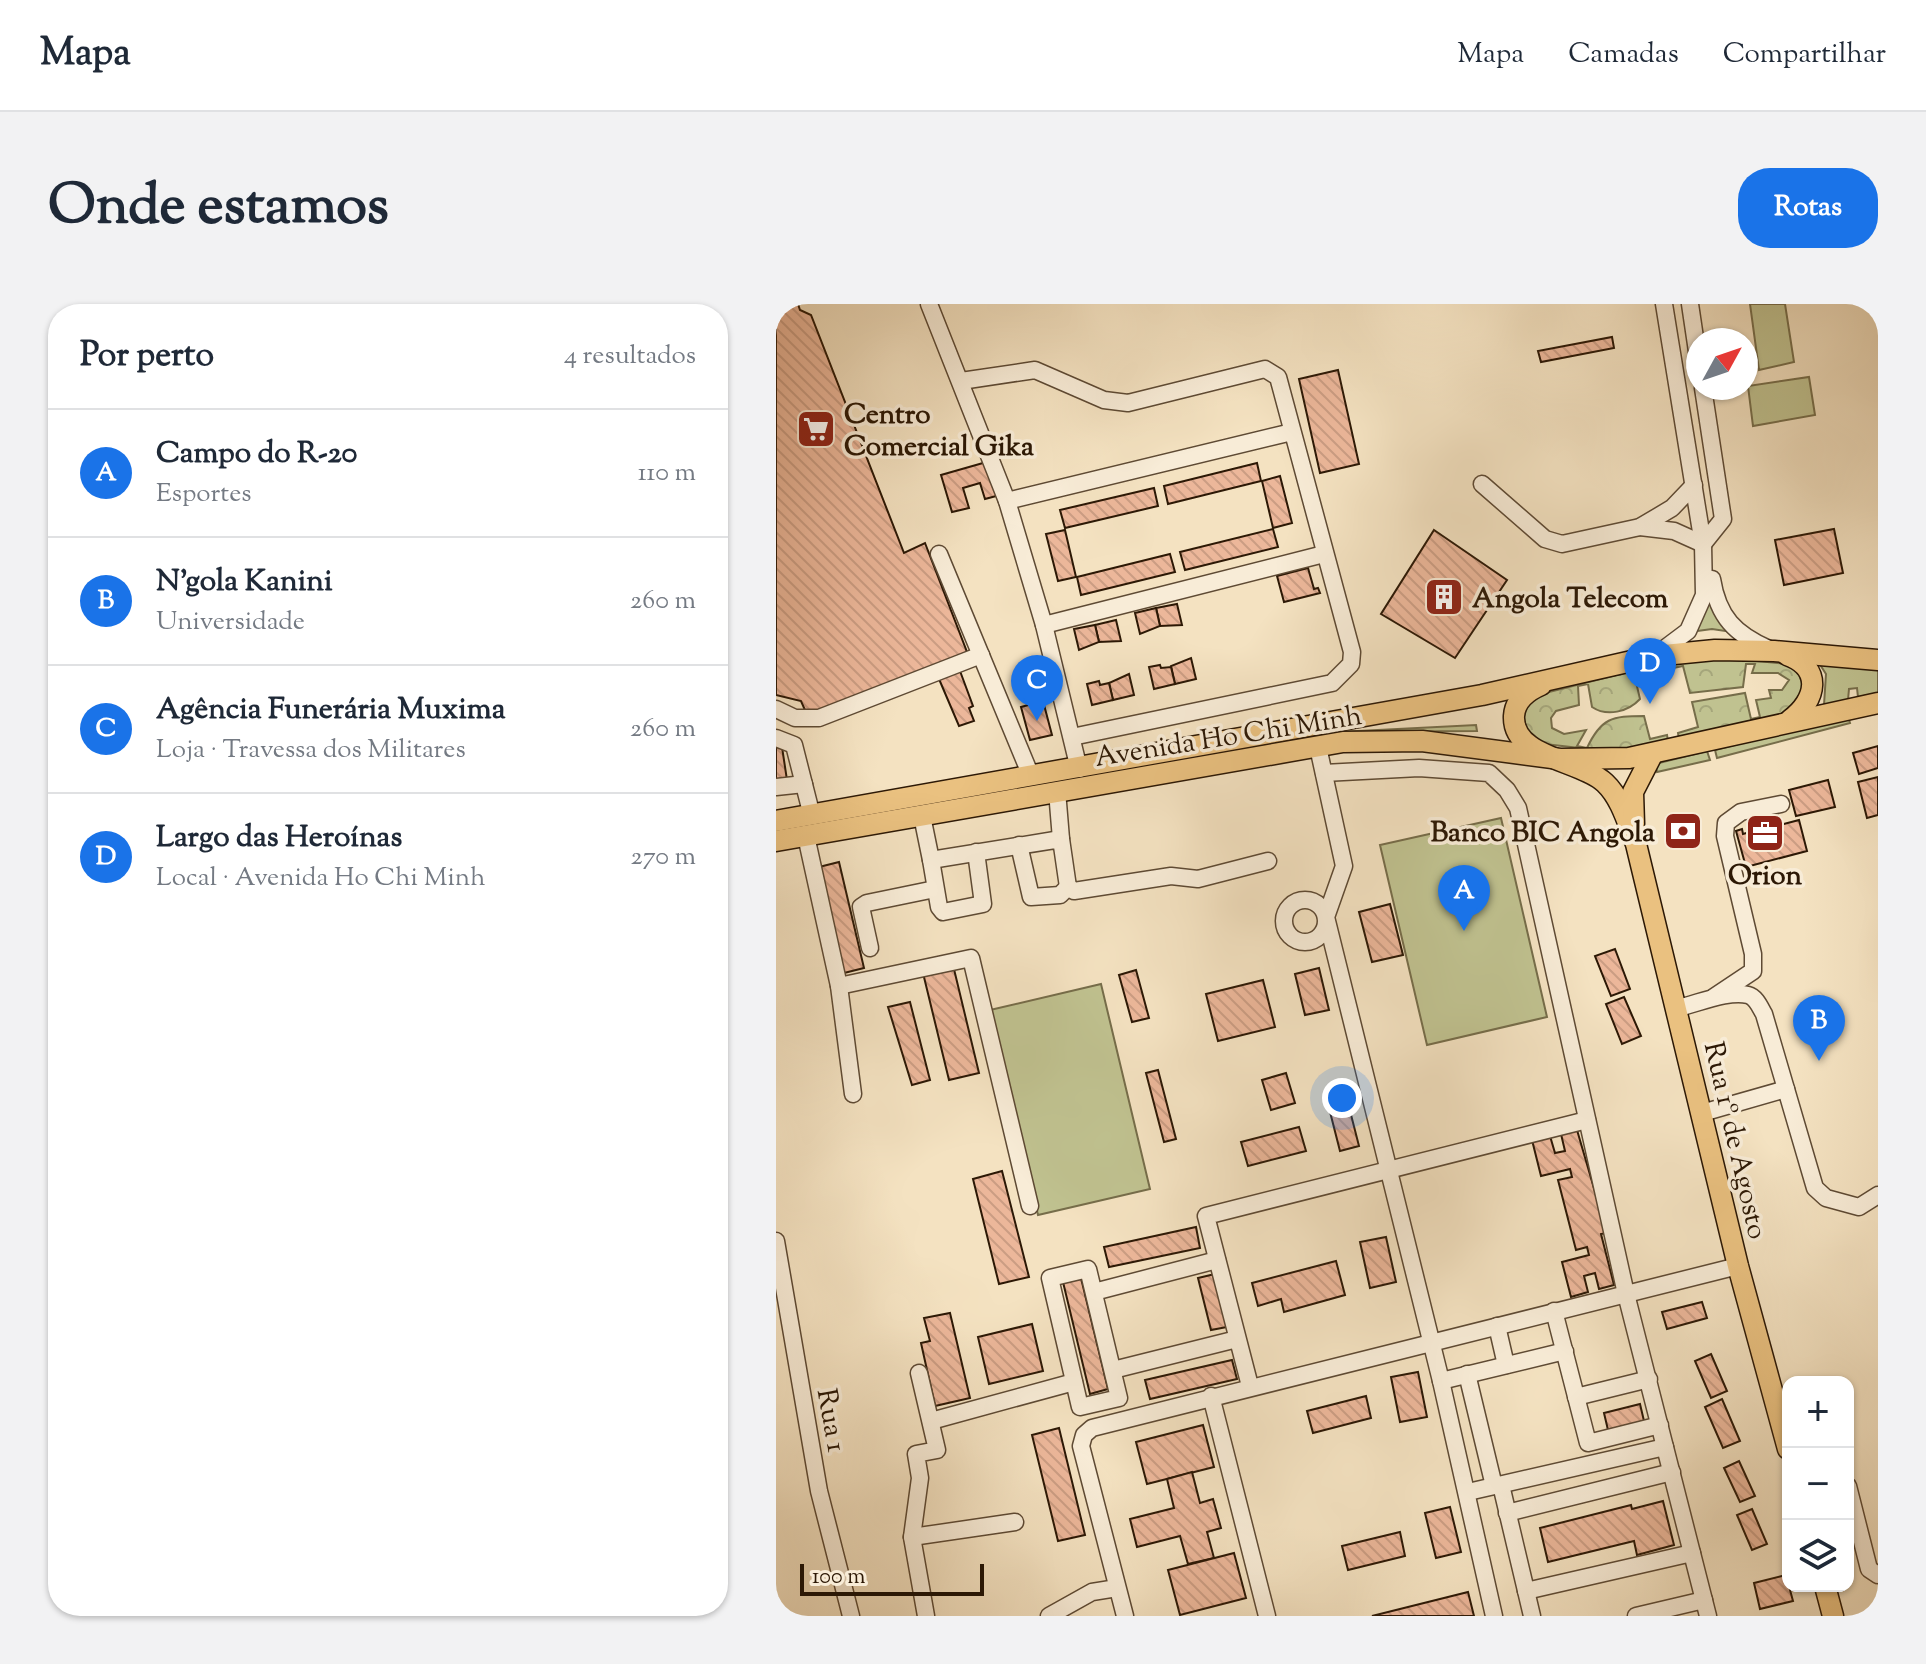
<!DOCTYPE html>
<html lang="pt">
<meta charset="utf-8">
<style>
body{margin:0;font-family:"Sorts Mill Goudy",serif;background:#f2f2f3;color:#1f2937}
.controls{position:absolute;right:24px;bottom:24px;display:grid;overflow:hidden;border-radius:16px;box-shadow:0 2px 6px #0004}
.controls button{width:72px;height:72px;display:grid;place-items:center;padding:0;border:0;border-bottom:2px solid #e0e1e3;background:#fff;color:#1f2937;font:40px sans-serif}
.compass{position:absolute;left:910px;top:24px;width:72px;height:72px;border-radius:50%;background:#fff;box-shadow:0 2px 6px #0004;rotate:50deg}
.scale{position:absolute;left:24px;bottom:20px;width:184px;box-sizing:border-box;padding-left:8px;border:4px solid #2c1805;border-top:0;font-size:22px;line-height:28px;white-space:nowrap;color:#2c1805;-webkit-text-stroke:6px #f8ecd7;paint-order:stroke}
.you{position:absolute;left:566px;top:794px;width:28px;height:28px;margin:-20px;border:6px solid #fff;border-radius:50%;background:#1a73e8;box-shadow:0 0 0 12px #1a73e833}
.badge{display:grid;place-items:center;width:52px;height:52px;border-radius:50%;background:#1a73e8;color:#fff;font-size:26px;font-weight:700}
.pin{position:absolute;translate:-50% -66px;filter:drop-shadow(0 2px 4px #0008)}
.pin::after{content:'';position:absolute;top:42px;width:28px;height:24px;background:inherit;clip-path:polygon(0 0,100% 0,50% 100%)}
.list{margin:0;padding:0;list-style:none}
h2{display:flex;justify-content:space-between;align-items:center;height:104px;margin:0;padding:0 32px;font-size:34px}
h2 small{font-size:26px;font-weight:400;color:#747a83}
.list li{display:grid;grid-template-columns:52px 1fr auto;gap:24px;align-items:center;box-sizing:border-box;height:128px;padding:0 32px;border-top:2px solid #e0e1e3}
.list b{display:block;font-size:30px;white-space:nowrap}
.list p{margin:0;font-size:26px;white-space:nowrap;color:#747a83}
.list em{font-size:26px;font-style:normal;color:#747a83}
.icon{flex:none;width:44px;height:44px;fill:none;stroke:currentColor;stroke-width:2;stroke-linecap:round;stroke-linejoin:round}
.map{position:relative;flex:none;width:1102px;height:1312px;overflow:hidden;border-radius:32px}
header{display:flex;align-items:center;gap:48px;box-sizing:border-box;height:112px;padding:0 40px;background:#fff;border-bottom:2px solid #e0e1e3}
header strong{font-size:38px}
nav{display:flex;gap:44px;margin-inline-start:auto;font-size:28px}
.intro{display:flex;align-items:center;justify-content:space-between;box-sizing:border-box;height:192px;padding:0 48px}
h1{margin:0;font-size:56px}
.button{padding:20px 36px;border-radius:32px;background:#1a73e8;color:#fff;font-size:28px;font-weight:700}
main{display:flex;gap:48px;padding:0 48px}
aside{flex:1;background:#fff;border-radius:32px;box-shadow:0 2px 6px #0004}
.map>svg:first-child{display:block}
</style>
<header>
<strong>Mapa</strong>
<nav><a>Mapa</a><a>Camadas</a><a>Compartilhar</a></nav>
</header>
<div class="intro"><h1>Onde estamos</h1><a class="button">Rotas</a></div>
<main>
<aside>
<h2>Por perto<small>4 resultados</small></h2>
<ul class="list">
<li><span class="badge">A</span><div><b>Campo do R-20</b><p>Esportes</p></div><em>110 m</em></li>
<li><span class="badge">B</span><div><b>N'gola Kanini</b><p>Universidade</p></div><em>260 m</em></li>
<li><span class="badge">C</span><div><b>Agência Funerária Muxima</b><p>Loja · Travessa dos Militares</p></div><em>260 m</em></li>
<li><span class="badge">D</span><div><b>Largo das Heroínas</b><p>Local · Avenida Ho Chi Minh</p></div><em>270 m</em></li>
</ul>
</aside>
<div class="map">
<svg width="1102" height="1312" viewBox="0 0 1102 1312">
<defs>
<pattern id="park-crowns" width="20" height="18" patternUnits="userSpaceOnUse" patternTransform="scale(2)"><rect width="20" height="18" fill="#c0c290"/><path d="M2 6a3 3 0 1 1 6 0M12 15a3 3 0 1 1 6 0" fill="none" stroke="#a5a67b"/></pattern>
<pattern id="building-back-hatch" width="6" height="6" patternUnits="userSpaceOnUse" patternTransform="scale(2)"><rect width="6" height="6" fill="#ecb79a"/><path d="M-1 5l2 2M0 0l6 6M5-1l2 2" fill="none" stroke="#cb9d83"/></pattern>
</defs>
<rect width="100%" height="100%" fill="#f4e2c1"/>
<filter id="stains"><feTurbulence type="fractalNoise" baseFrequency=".0025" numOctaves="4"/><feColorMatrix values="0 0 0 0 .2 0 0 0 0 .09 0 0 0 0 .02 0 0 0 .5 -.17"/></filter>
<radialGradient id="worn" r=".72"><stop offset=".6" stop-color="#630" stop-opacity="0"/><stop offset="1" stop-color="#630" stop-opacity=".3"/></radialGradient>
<g fill="#c0c290" stroke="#766d4a" stroke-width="2">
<path d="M 974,0 L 1009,0 L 1018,58 L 983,66 Z"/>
<path d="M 1033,73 L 1039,111 L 977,122 L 972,82 Z"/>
<path d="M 933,293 L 956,328 L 936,325 L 914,328 Z"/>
<path d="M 1041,356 L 1102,361 L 1102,389 L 1082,393 L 1081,384 L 1073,385 L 1072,396 L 1048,401 L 1050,370 Z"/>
<path d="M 1072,412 L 1074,419 L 941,454 L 939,446 Z"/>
<path d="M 700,421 L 701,427 L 562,428 Z"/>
<path d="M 931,447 L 934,456 L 881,468 L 879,460 Z"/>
<path d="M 725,514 L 771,713 L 651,741 L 604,541 Z"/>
<path d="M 325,680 L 374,885 L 262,911 L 214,706 Z"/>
</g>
<path fill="url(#park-crowns)" stroke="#766d4a" stroke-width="2" fill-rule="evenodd" d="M 940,353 L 1012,360 L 1021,366 L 1030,388 L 1021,404 L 999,413 L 866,444 L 821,446 L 760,439 L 747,424 L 748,404 L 761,391 L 896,357 ZM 970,360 L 979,360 L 976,369 L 1002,369 L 1013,376 L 1006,386 L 993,386 L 995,394 L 980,396 L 984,413 L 975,415 L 969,389 L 916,398 L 922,423 L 902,429 L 903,435 L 892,437 L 891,431 L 874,435 L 868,412 C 836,412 825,414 811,444 L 801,442 L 810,426 L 788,430 L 776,424 L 775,414 L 780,407 L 803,401 L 802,382 L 812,380 L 816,403 C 831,413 852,408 864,395 L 859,374 L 876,369 L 874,363 L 885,361 L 887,366 L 907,362 L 914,389 L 967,383 Z"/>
<g fill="url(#building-back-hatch)" stroke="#2c1805" stroke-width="2">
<path d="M 0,0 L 22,0 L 24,6 L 35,11 L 128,249 L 149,239 L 191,348 L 32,413 L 25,397 L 0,391 Z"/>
<path d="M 836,33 L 838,44 L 765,58 L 762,47 Z"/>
<path d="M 562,66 L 583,160 L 544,169 L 523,75 Z"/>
<path d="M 214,157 L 224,191 L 209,195 L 204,179 L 187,184 L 193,204 L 176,208 L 165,171 Z"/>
<path d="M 481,159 L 485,177 L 392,200 L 388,182 Z"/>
<path d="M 504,172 L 516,219 L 497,224 L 486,177 Z"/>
<path d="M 378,184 L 382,202 L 289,224 L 284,206 Z"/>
<path d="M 497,225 L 502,243 L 409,266 L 404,248 Z"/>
<path d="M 1058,225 L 1067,269 L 1008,281 L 999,236 Z"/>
<path d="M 289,226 L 300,273 L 282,277 L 270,230 Z"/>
<path d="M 658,226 L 731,276 L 679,354 L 605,310 Z"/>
<path d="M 394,250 L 399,268 L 305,291 L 301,273 Z"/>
<path d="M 532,264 L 538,285 L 542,284 L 544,289 L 508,298 L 501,272 Z"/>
<path d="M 401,300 L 406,321 L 384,322 L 380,304 Z"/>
<path d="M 380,304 L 384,322 L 364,330 L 359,309 Z"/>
<path d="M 340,316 L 345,337 L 323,338 L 319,321 Z"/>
<path d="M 319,321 L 323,338 L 303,346 L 298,325 Z"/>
<path d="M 415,354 L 420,375 L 399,380 L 395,362 Z"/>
<path d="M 384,361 L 385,364 L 395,363 L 399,380 L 378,385 L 373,363 Z"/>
<path d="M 184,367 L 197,402 L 193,404 L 198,417 L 183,422 L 163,375 Z"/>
<path d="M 353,370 L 358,391 L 337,396 L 333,379 Z"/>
<path d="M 323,377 L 324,381 L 333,379 L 337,396 L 316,401 L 311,380 Z"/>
<path d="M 267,397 L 276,431 L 254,436 L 245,403 Z"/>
<path d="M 1102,442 L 1102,464 L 1083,470 L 1077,449 Z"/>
<path d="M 0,443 L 6,443 L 11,476 L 0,477 Z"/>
<path d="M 1102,473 L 1102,511 L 1091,514 L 1082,478 Z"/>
<path d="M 1052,476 L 1059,503 L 1020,512 L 1013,486 Z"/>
<path d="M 1003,516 L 1004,521 L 1023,516 L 1031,547 L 970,563 L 960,527 L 966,525 L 967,530 L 974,528 L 973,524 L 979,522 L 980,527 L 986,525 L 985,520 L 991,519 L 992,524 Z"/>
<path d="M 63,558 L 88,664 L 64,670 L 39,564 Z"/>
<path d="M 614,600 L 627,651 L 596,658 L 583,608 Z"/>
<path d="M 839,645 L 854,685 L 835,692 L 819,652 Z"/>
<path d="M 177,661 L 203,769 L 173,776 L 147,669 Z"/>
<path d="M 543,664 L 553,706 L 529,711 L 519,670 Z"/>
<path d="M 360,666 L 373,714 L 356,718 L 343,671 Z"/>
<path d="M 487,676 L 499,723 L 442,737 L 430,690 Z"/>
<path d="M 848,693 L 865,732 L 846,740 L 830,700 Z"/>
<path d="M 134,698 L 154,776 L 136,781 L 112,703 Z"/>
<path d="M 382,766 L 400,835 L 388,838 L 370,769 Z"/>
<path d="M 510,769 L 519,799 L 495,806 L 486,776 Z"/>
<path d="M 572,799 L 583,842 L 564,847 L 553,804 Z"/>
<path d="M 523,823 L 530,847 L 472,862 L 465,838 Z"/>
<path d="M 801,826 L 831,929 L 825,930 L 838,981 L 823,985 L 819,969 L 808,972 L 812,988 L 795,993 L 786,958 L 813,951 L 811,943 L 800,946 L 782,876 L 796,873 L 794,865 L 765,872 L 756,836 L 774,832 L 779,849 L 789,847 L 785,830 Z"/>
<path d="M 226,867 L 253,973 L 223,980 L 197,875 Z"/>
<path d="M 420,923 L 424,944 L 333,963 L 328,943 Z"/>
<path d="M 610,933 L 620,978 L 594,984 L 584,938 Z"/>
<path d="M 560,957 L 569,991 L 508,1008 L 505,995 L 482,1002 L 476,979 Z"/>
<path d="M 439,970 L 451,1023 L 435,1026 L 422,974 Z"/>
<path d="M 305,974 L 332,1085 L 314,1090 L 287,978 Z"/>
<path d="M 926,998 L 931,1014 L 891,1025 L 886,1008 Z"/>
<path d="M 174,1009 L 194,1094 L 159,1102 L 145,1039 L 154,1037 L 148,1014 Z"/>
<path d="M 256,1020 L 267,1067 L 213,1080 L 202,1033 Z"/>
<path d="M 935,1050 L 951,1087 L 935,1094 L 919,1057 Z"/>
<path d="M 456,1056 L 461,1075 L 374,1095 L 369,1076 Z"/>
<path d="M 642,1068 L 651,1113 L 624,1118 L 615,1073 Z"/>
<path d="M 590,1092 L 595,1114 L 537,1129 L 531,1107 Z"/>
<path d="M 946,1095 L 964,1137 L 947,1144 L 929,1103 Z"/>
<path d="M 864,1100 L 868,1117 L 832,1126 L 828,1109 Z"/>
<path d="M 427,1121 L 438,1163 L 371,1180 L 360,1138 Z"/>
<path d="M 283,1124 L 309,1231 L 282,1237 L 256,1131 Z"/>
<path d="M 963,1157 L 979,1192 L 964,1198 L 948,1164 Z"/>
<path d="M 416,1168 L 424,1199 L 437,1195 L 445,1224 L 431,1228 L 438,1254 L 412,1260 L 404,1232 L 361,1243 L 354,1215 L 398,1204 L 391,1175 Z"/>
<path d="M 887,1197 L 898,1241 L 861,1251 L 858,1237 L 772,1258 L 764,1224 L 855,1201 L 856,1205 Z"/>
<path d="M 674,1203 L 685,1248 L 660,1254 L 649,1209 Z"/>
<path d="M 976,1205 L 991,1240 L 976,1246 L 961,1211 Z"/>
<path d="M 624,1228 L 629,1252 L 572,1266 L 566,1242 Z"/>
<path d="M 458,1249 L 470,1294 L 404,1311 L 392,1266 Z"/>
<path d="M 1010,1271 L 1017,1297 L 984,1305 L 978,1279 Z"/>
<path d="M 692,1288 L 698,1312 L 596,1312 Z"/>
</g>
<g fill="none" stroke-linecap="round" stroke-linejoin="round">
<defs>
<g id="minor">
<path d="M 153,0 L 231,197 L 268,321 L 303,465"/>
<path d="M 914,0 L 922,54"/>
<path d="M 185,77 L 259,66 L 328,96 L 352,99 L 489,65 L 502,73 L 576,348 L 575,360 L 556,379 L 296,433"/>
<path d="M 927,84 L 947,215 L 927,240"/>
<path d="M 706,180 L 769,235 L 786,240 L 864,223 L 896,204 L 918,181"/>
<path d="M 231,197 L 516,128"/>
<path d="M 864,223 L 898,227 L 927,240"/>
<path d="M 163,250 L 255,472"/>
<path d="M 936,275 C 942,313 959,330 993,345"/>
<path d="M 268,321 L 548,250"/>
<path d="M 880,351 L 912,327 L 928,291 L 927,240 L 888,0"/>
<path d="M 0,405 L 19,414 L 43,414 L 205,351"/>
<path d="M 0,434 L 18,441 L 36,512"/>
<path d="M 542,443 L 568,562 L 550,613 L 665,1077 L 718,1312"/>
<path d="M 548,469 L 643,464 L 713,469 L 731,486 L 742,504 L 850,990 L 932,1312"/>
<path d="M 0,483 L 28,480"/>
<path d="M 281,487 L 285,535"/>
<path d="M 146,512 L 155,556"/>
<path d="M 30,532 L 63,682 L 77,790"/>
<path d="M 243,541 L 255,593 L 284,591 L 292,583"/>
<path d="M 200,548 L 207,600 L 167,608 L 163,603 L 155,556 L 285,535 L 292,583 L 298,587 L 395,572 L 422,575 L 492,557"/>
<circle cx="529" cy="617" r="21"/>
<path d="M 94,644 L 85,603 L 91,599 L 159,585"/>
<path d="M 63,682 L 195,654 L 254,902"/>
<path d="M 938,693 L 977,667 L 977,650 L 949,532 L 950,519 L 965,508 L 1005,500"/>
<path d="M 901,704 C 921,700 952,686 972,691 C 980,693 984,703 988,710 L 1039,884 L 1050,894 L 1083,903 L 1102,891"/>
<path d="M 926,809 L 1010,785"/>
<path d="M 0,937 L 43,1187 L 75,1312"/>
<path d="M 312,965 L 343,1094 L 304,1103 L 274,974 Z"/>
<path d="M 318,988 L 441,956"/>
<path d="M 778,1007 L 812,1139 L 884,1121"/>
<path d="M 721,1022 L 730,1061"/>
<path d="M 337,1066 L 461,1035"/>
<path d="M 143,1069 L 161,1146 L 140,1150 L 144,1174 L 136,1233 L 150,1312"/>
<path d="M 691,1070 L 718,1182"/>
<path d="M 665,1077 L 789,1047"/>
<path d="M 474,1082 L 430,912 L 811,816"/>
<path d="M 435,1092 L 491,1312"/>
<path d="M 800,1093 L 873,1075"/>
<path d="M 155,1117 L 298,1078"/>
<path d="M 725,1181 L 756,1312"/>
<path d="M 1072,1182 L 1093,1265 L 1102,1271"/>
<path d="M 692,1188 L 889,1143"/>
<path d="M 731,1209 L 896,1168"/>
<path d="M 136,1233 L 239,1218"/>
<path d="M 750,1287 L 916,1249"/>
<path d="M 273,1312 L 316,1288 L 341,1284"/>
<path d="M 349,1312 L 305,1142 L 308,1131 L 316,1124 L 962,962"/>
<path d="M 860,1312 L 928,1296"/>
<path d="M 1100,1312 L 1102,1312"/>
</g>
<g id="major">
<path d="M 1011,351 C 1047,364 1041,396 1014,416"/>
<path d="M 765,381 C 751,387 739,396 738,412 C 736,454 805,456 829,479 C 845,494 852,520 860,540 L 962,962 L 1012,1145"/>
<path d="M 0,517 L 706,391 L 878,352 L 939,346 L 998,347 L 1102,356"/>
<path d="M 858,520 L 857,488 L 876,451"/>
<path d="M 0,537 L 567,438 L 646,437 L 784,455 L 853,454 L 1102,399"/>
<path d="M 1049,1282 L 1057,1312"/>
</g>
</defs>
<use href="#minor" stroke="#5e4a34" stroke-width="19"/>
<use href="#major" stroke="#2c1805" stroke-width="23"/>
<use href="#minor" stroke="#f8ecd7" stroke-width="16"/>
<use href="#major" stroke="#eac180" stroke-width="20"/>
</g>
<defs>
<symbol id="supermarket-square" viewBox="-11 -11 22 22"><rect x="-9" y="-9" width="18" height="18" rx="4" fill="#8f2418" stroke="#f8ecd7"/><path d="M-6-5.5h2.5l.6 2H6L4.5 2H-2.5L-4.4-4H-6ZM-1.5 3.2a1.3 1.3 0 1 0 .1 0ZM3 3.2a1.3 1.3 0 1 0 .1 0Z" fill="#fff"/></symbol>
<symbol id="building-square" viewBox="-11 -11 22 22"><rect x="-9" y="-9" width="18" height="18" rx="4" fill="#8f2418" stroke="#f8ecd7"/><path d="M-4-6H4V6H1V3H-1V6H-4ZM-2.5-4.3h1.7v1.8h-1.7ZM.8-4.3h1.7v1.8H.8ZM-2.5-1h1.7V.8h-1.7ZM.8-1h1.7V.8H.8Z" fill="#fff"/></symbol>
<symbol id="bank-square" viewBox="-11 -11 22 22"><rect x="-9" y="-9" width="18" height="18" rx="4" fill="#8f2418" stroke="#f8ecd7"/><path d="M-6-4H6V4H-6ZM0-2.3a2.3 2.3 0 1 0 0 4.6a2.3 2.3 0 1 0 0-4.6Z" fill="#fff"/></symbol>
<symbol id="office-square" viewBox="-11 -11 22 22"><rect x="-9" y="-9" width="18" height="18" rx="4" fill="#8f2418" stroke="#f8ecd7"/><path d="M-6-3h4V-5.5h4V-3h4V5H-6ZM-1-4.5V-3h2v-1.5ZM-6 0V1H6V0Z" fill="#fff"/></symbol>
</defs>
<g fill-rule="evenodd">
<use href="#supermarket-square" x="18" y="103" width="44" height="44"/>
<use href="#building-square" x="646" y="271" width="44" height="44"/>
<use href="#bank-square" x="885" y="505" width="44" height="44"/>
<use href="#office-square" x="967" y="507" width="44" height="44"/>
</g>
<g text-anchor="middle" stroke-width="7" stroke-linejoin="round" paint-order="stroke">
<g font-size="28" font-weight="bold" fill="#2c1805" stroke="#f8ecd7" text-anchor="start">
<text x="68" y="119">Centro<tspan x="68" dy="32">Comercial Gika</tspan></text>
<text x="696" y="303">Angola Telecom</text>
<text x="879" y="537" text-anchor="end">Banco BIC Angola</text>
<text x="989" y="580" text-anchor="middle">Orion</text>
</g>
<g font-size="28" fill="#2c1805" stroke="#f8ecd7">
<text transform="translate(452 431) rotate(-9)" y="10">Avenida Ho Chi Minh</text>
<text transform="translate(961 836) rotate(77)" y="10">Rua 1º de Agosto</text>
<text transform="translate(57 1116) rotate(80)" y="10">Rua 1</text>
</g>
</g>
<rect width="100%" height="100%" filter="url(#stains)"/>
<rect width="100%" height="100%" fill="url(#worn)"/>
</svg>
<div class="controls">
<button>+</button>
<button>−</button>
<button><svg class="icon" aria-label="layers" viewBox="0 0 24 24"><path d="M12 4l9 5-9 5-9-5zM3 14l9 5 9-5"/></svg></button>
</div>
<svg class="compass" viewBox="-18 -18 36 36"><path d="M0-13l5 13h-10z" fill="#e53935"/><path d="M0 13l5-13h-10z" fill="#747a83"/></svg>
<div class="scale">100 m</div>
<div class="you"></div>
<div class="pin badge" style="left:688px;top:627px">A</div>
<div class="pin badge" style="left:1043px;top:757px">B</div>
<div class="pin badge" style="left:261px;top:417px">C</div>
<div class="pin badge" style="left:874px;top:400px">D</div>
</div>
</main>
